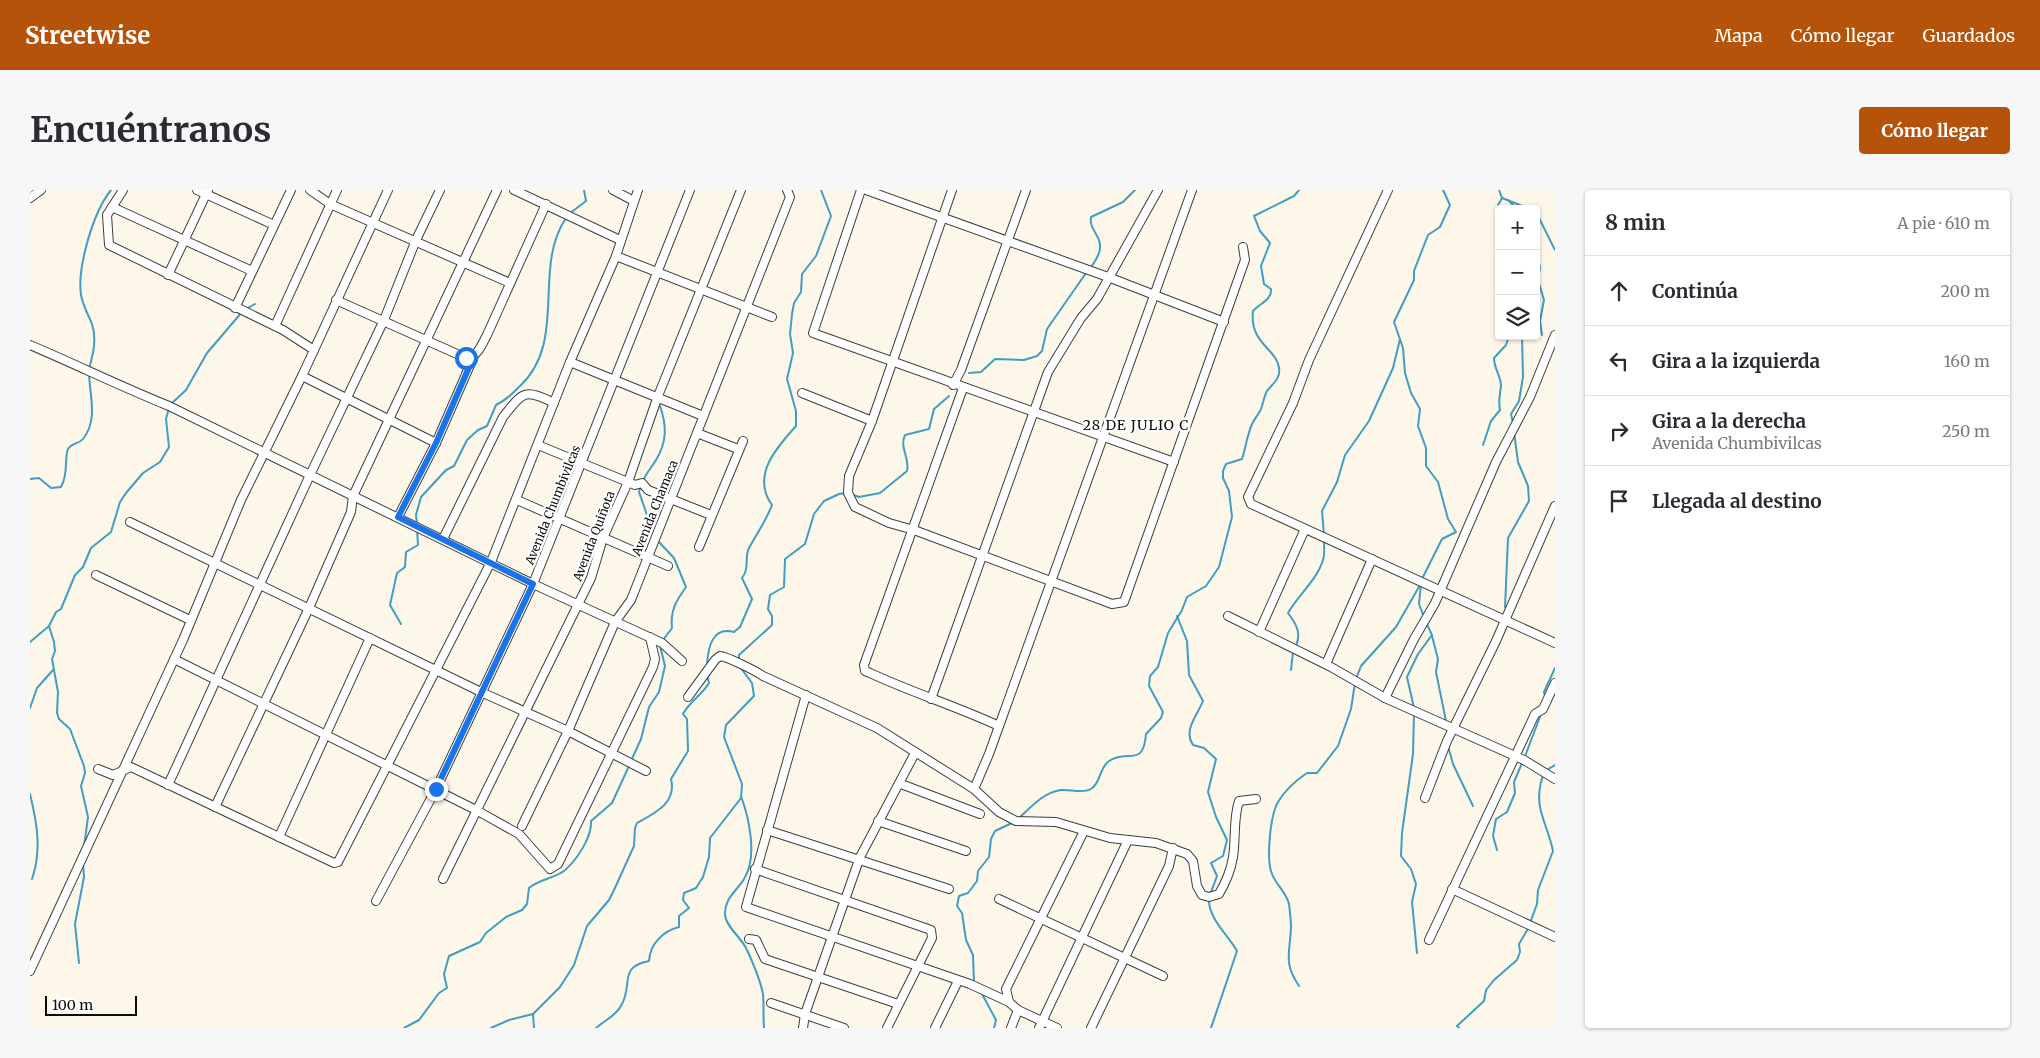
<!DOCTYPE html>
<html lang="es">
<meta charset="utf-8">
<style>
body{margin:0;font-family:Merriweather,serif;background:#f7f7f7;color:#2b2b33}
.controls{position:absolute;right:15px;top:15px;display:grid;overflow:hidden;border-radius:5px;box-shadow:0 1px 4px #0004}
.controls button{width:45px;height:45px;display:grid;place-items:center;padding:0;border:0;border-bottom:1px solid #e1e1e2;background:#fff;color:#2b2b33;font:25px sans-serif}
.scale{position:absolute;left:15px;bottom:12px;width:92px;box-sizing:border-box;padding-left:5px;border:2px solid #0b0b0b;border-top:0;font-size:14px;line-height:18px;white-space:nowrap;color:#0b0b0b;-webkit-text-stroke:4px #fff;paint-order:stroke}
.stop{position:absolute;width:15px;height:15px;margin:-11px;border:4px solid #1a73e8;border-radius:50%;background:#fff}
.stop.end{background:#1a73e8;border-color:#fff;box-shadow:0 1px 5px #0008}
.list{margin:0;padding:0;list-style:none}
h2{display:flex;justify-content:space-between;align-items:center;height:65px;margin:0;padding:0 20px;font-size:21px}
h2 small{font-size:16px;font-weight:400;color:#7c7c81}
.list li{display:grid;grid-template-columns:32px 1fr auto;gap:15px;align-items:center;box-sizing:border-box;height:70px;padding:0 20px;border-top:1px solid #e1e1e2}
.list b{display:block;font-size:19px;white-space:nowrap}
.list p{margin:0;font-size:16px;white-space:nowrap;color:#7c7c81}
.list em{font-size:16px;font-style:normal;color:#7c7c81}
.icon{flex:none;width:28px;height:28px;fill:none;stroke:currentColor;stroke-width:2;stroke-linecap:round;stroke-linejoin:round}
.map{position:relative;flex:none;width:1525px;height:838px;overflow:hidden;border-radius:5px}
header{display:flex;align-items:center;gap:30px;box-sizing:border-box;height:70px;padding:0 25px;background:#b45309;color:#fff}
header strong{font-size:24px}
nav{display:flex;gap:28px;margin-inline-start:auto;font-size:18px}
.intro{display:flex;align-items:center;justify-content:space-between;box-sizing:border-box;height:120px;padding:0 30px}
h1{margin:0;font-size:35px}
.button{padding:12px 22px;border-radius:5px;background:#b45309;color:#fff;font-size:18px;font-weight:700}
main{display:flex;gap:30px;padding:0 30px}
aside{flex:1;background:#fff;border-radius:5px;box-shadow:0 1px 4px #0004}
.map>svg:first-child{display:block}
</style>
<header>
<strong>Streetwise</strong>
<nav><a>Mapa</a><a>Cómo llegar</a><a>Guardados</a></nav>
</header>
<div class="intro"><h1>Encuéntranos</h1><a class="button">Cómo llegar</a></div>
<main>
<div class="map">
<svg width="1525" height="838" viewBox="0 0 1525 838">
<rect width="100%" height="100%" fill="#fdf7ea"/>
<g fill="none" stroke-linecap="round" stroke-linejoin="round">
<g stroke="#419ec0" stroke-width="2">
<path d="M 1469,0 L 1472,8 L 1500,19"/>
<path d="M 1478,10 L 1487,19"/>
<path d="M 1506,22 L 1525,60"/>
<path d="M 539,24 L 556,11 L 554,0"/>
<path d="M 1469,36 L 1468,15 L 1472,8"/>
<path d="M 1506,62 L 1510,77 L 1508,90 L 1514,110 L 1510,131 L 1512,145"/>
<path d="M 1061,77 C 1083,48 1058,45 1061,27 L 1093,12 L 1105,0"/>
<path d="M 216,119 L 225,114"/>
<path d="M 59,179 C 63,164 67,150 62,134 C 58,124 53,116 51,105 C 47,78 63,22 81,0"/>
<path d="M 939,183 L 951,182 L 965,169 L 994,170 L 1007,166 L 1012,161 L 1017,139 L 1056,83"/>
<path d="M 141,214 L 156,200 L 177,163 L 212,122"/>
<path d="M 1483,233 L 1481,224 L 1489,211 L 1493,187 L 1492,146"/>
<path d="M 1453,255 L 1461,231 L 1470,220 C 1468,211 1470,205 1471,196 C 1471,186 1464,179 1464,168 L 1476,155 L 1479,146"/>
<path d="M 0,289 L 9,288 L 21,298 L 31,297 C 39,283 34,268 38,259 C 41,253 49,254 53,249 C 68,230 60,207 59,184"/>
<path d="M 613,291 C 616,283 622,277 626,270 C 637,252 637,236 630,216"/>
<path d="M 611,295 L 609,302 L 624,345"/>
<path d="M 821,304 L 829,307 L 850,303 L 877,281 C 880,268 869,257 875,245 L 899,239 L 904,219 L 919,206"/>
<path d="M 387,335 L 386,325 L 391,307 L 416,280 L 424,276 L 437,250 L 448,240 L 457,236 L 466,215 C 476,210 482,204 490,196 C 538,151 502,78 536,28"/>
<path d="M 1294,345 L 1292,321 L 1307,292 L 1315,265 L 1339,231 L 1363,178 L 1370,149"/>
<path d="M 628,351 L 644,368 L 656,397 C 646,411 640,421 642,438 L 633,450"/>
<path d="M 1392,389 L 1412,349 L 1426,342 L 1418,329 L 1408,292 L 1396,276 L 1396,258 L 1388,236 L 1390,219 L 1381,203 L 1375,183 L 1373,158 L 1364,132 L 1384,90 L 1384,81 L 1398,45 L 1410,37 L 1420,15 L 1413,0"/>
<path d="M 1391,394 L 1389,414 L 1394,427"/>
<path d="M 1475,417 L 1478,348 L 1499,311 L 1498,296 L 1488,272 L 1484,242"/>
<path d="M 1147,426 L 1157,451 L 1159,485 L 1173,511 C 1167,526 1153,540 1163,555 L 1174,558 L 1186,569 L 1178,602 L 1186,627 L 1197,650 L 1193,666 L 1181,673 L 1187,686 L 1180,705"/>
<path d="M 371,434 L 360,415 L 367,383 L 375,377 L 376,362 L 388,355 L 387,340"/>
<path d="M 1402,446 L 1408,469 L 1406,482 L 1416,531"/>
<path d="M 0,452 L 19,436"/>
<path d="M 1265,458 C 1272,444 1267,435 1258,423 C 1268,405 1287,390 1293,370 C 1295,364 1294,356 1294,350"/>
<path d="M 709,470 L 709,465 L 742,435 L 742,426 L 738,419 L 740,405 L 754,397 L 755,369 L 775,354 L 784,324 L 794,311 L 809,304 L 816,303"/>
<path d="M 677,475 C 678,458 682,436 704,442 L 710,437 L 722,409 L 712,388 C 720,378 714,368 719,358 C 727,343 736,331 742,315 C 721,286 746,258 766,236 L 766,221 L 757,189 L 763,163 L 760,144 L 762,124 L 764,113 L 771,102 L 772,84 L 786,66 L 801,26 L 791,0"/>
<path d="M 1261,480 L 1263,462"/>
<path d="M 1326,489 L 1331,476 L 1366,437 L 1390,395"/>
<path d="M 1515,506 L 1514,502 L 1525,478"/>
<path d="M 0,518 L 7,498 L 23,480"/>
<path d="M 1384,518 L 1377,487 L 1388,464 L 1402,445 L 1396,432"/>
<path d="M 1384,523 L 1383,564 L 1372,643 L 1371,666 L 1381,679 L 1386,694 L 1382,712 L 1387,763"/>
<path d="M 1418,556 L 1423,574 L 1443,616"/>
<path d="M 1494,569 L 1511,524"/>
<path d="M 601,571 L 611,549 L 619,517 L 629,502 L 635,476 L 630,456"/>
<path d="M 1515,581 L 1525,575"/>
<path d="M 0,604 C 7,633 12,660 2,689"/>
<path d="M 711,606 C 719,628 728,667 714,689 C 707,701 694,708 695,725 C 696,737 712,748 717,760 C 723,773 730,789 733,804 C 734,814 733,827 734,838"/>
<path d="M 989,628 C 1001,617 1014,602 1031,600 C 1040,599 1052,604 1061,599 C 1071,593 1069,578 1079,571 C 1098,558 1113,579 1116,544 L 1131,528 L 1133,522 L 1119,496 L 1120,486 L 1128,477 L 1138,443 L 1152,420 L 1157,407 L 1176,396 L 1189,377 L 1202,327 L 1199,301 L 1193,288 L 1193,281 L 1196,274 L 1212,269 C 1216,257 1217,244 1223,232 C 1225,228 1229,224 1231,219 C 1233,214 1234,206 1237,201 C 1242,194 1251,189 1249,178 C 1247,159 1219,153 1223,121 C 1230,113 1242,110 1241,99 L 1234,94 L 1231,76 L 1240,53 L 1230,41 L 1224,26 L 1264,6 L 1269,0"/>
<path d="M 54,657 L 58,627 L 51,596 L 55,583 L 54,576 L 40,539 L 29,529 L 27,523 L 28,502 L 22,469 L 25,461 L 24,452 L 19,436 L 26,422 L 31,419 L 45,385 L 53,377 L 61,358 L 81,342 L 90,312 L 96,303 L 113,283 L 130,272 L 139,257 L 136,229 L 139,218"/>
<path d="M 1467,660 L 1463,646 L 1466,629 L 1477,622 L 1485,603 L 1484,592 L 1492,573"/>
<path d="M 1179,709 C 1178,728 1198,745 1207,761 L 1181,838"/>
<path d="M 1500,733 L 1507,714 L 1508,700 L 1523,661 C 1517,631 1502,618 1513,585"/>
<path d="M 49,773 L 45,734 L 54,687 L 53,674"/>
<path d="M 944,792 L 943,765 L 936,750 L 932,723 L 927,716 L 929,706 L 938,703 L 947,691 L 948,681 L 959,667 L 961,649 L 965,641 L 984,632"/>
<path d="M 1269,796 C 1253,772 1260,764 1261,737 C 1261,730 1260,722 1259,714 C 1257,703 1246,695 1242,684 C 1236,670 1240,626 1248,612 C 1255,600 1265,591 1277,583 L 1287,583 L 1308,556 L 1321,519 L 1325,493"/>
<path d="M 951,802 L 966,830 L 964,838"/>
<path d="M 503,824 L 504,838"/>
<path d="M 374,838 L 389,830 L 409,803 L 417,798 L 414,784 L 419,766 L 450,752 L 456,743 L 476,727 L 492,720 L 497,714 L 499,698 C 509,689 523,689 534,681 C 547,670 562,647 561,631 L 582,613 L 599,576"/>
<path d="M 461,838 L 479,830 L 503,824 L 530,797 L 544,775 L 557,736 L 579,710 L 584,700 L 604,656 L 605,638 L 607,633 C 625,623 647,613 641,589 L 658,561 L 657,529 L 653,524 C 660,511 672,505 679,493 L 677,485"/>
<path d="M 566,838 C 575,830 587,825 592,814 C 603,794 588,777 619,771 C 620,754 633,741 649,737 L 649,726 L 659,718 L 653,710 L 654,703 L 666,698 L 673,687 L 679,667 L 680,648 L 711,608 L 712,594 L 694,547 L 696,535 L 724,506 L 722,493 L 710,477"/>
<path d="M 1429,838 L 1427,836 L 1454,811 L 1456,800 L 1464,790 L 1487,770 L 1490,762 L 1489,754 L 1499,737"/>
</g>
<defs>
<g id="minor">
<path d="M 93,0 L 77,25 L 79,55 L 253,140 L 284,160"/>
<path d="M 167,0 L 244,35"/>
<path d="M 280,0 L 300,14 L 480,93"/>
<path d="M 484,0 L 590,50"/>
<path d="M 583,0 L 604,11"/>
<path d="M 831,0 L 783,143 L 1144,272"/>
<path d="M 836,0 L 1078,87 L 1194,132"/>
<path d="M 922,0 L 842,231 L 819,286 L 818,303 L 825,317 L 859,333 L 884,340 L 1082,414 L 1094,412 L 1215,70 L 1213,57"/>
<path d="M 1358,0 L 1279,170 L 1263,213 L 1218,307 L 1221,314 L 1525,453"/>
<path d="M 0,8 L 11,0"/>
<path d="M 82,17 L 222,81"/>
<path d="M 586,66 L 742,127"/>
<path d="M 138,85 L 178,0"/>
<path d="M 306,110 L 436,168 C 448,167 452,154 457,145 L 516,14"/>
<path d="M 205,118 L 261,0"/>
<path d="M 245,136 L 307,0"/>
<path d="M 0,155 C 47,175 92,197 139,216 L 503,394 L 632,453 L 652,471"/>
<path d="M 540,172 L 673,226"/>
<path d="M 272,186 L 406,253"/>
<path d="M 923,195 L 931,180 L 996,0"/>
<path d="M 933,198 L 834,475 L 835,481 L 840,483 C 883,503 926,516 969,536"/>
<path d="M 772,203 L 842,231"/>
<path d="M 667,243 L 708,259"/>
<path d="M 508,255 L 605,295 L 612,293 L 618,300 L 681,325"/>
<path d="M 487,310 L 638,376"/>
<path d="M 368,327 L 406,253 L 444,166"/>
<path d="M 100,332 L 451,502 L 538,541 L 616,581"/>
<path d="M 413,349 L 473,227 C 493,202 494,198 524,213"/>
<path d="M 669,357 L 713,251"/>
<path d="M 66,385 L 160,430"/>
<path d="M 1198,426 L 1301,477 L 1355,508 L 1494,570 L 1525,589"/>
<path d="M 1229,442 L 1275,339"/>
<path d="M 144,469 L 446,620 L 489,644 L 520,679 L 528,674 L 623,477 L 625,469 L 620,447"/>
<path d="M 1296,474 L 1342,369"/>
<path d="M 776,505 L 716,717 L 940,794 L 979,812"/>
<path d="M 658,507 L 685,470 L 690,466 C 698,467 726,481 733,486 L 847,538 L 944,599 L 969,622 L 986,631 L 1026,632 L 1080,648 L 1126,653 L 1157,664 L 1163,671 L 1167,696 L 1172,705 L 1179,707 L 1189,704 C 1196,692 1201,680 1203,667 C 1206,648 1203,629 1209,611 L 1226,609"/>
<path d="M 1355,508 L 1384,449 L 1405,413 L 1466,272 L 1500,207 L 1525,145"/>
<path d="M 901,509 L 1018,182 L 1051,128 L 1067,109 L 1128,0"/>
<path d="M 68,579 L 83,585 L 101,577 L 304,673 L 308,672 L 461,372 L 540,172 L 586,66 L 608,0"/>
<path d="M 871,594 L 950,624"/>
<path d="M 138,595 L 280,285 L 354,130 L 386,50 L 410,0"/>
<path d="M 944,599 L 959,564 L 1162,0"/>
<path d="M 1395,608 L 1417,551 L 1466,451 L 1525,316"/>
<path d="M 185,617 L 279,418 L 321,322 L 323,306 L 467,0"/>
<path d="M 848,631 L 936,661"/>
<path d="M 492,636 L 538,541 L 585,432 L 601,410 L 760,7 L 757,0"/>
<path d="M 737,640 L 919,699"/>
<path d="M 249,647 L 340,448"/>
<path d="M 725,679 L 901,740 L 902,748 L 857,838"/>
<path d="M 413,689 L 561,388 L 573,348 L 598,292 L 628,206 L 711,0"/>
<path d="M 1422,699 L 1525,747"/>
<path d="M 969,709 L 1133,786"/>
<path d="M 346,711 L 406,599 L 503,394 L 660,0"/>
<path d="M 719,749 L 726,750 L 735,769 L 868,814"/>
<path d="M 1399,750 L 1505,524 L 1513,519 L 1525,493"/>
<path d="M 0,781 L 153,450 L 211,310 L 272,186 L 358,0"/>
<path d="M 741,813 L 814,838"/>
<path d="M 773,838 L 775,824 L 830,667 L 885,563"/>
<path d="M 905,838 L 928,791"/>
<path d="M 981,838 L 988,820"/>
<path d="M 1009,838 L 1098,650"/>
<path d="M 1027,838 L 988,820 L 979,812 L 976,799 L 1054,641"/>
<path d="M 1061,838 L 1139,676 L 1143,658"/>
</g>
</defs>
<use href="#minor" stroke="#3e3e3e" stroke-width="10"/>
<use href="#minor" stroke="#fff" stroke-width="8"/>
</g>
<g fill="none" stroke-linecap="round" stroke-linejoin="round">
<path stroke="#1a73e8" stroke-width="6" d="M 406,599 L 503,394 L 368,327 L 406,253 L 444,166 L 436,168"/>
</g>
<g text-anchor="middle" stroke-width="5" stroke-linejoin="round" paint-order="stroke">
<g font-size="12" fill="#0b0b0b" stroke="#fff">
<text transform="translate(523 315) rotate(-68)" y="4">Avenida Chumbivilcas</text>
<text transform="translate(625 318) rotate(-68)" y="4">Avenida Chamaca</text>
<text transform="translate(564 346) rotate(-69)" y="4">Avenida Quiñota</text>
</g>
<g font-size="14" letter-spacing="1" fill="#0b0b0b" stroke="#fff">
<text x="1106" y="240">28 DE JULIO C</text>
</g>
</g>
</svg>
<div class="controls">
<button>+</button>
<button>−</button>
<button><svg class="icon" aria-label="layers" viewBox="0 0 24 24"><path d="M12 4l9 5-9 5-9-5zM3 14l9 5 9-5"/></svg></button>
</div>
<div class="scale">100 m</div>
<div class="stop" style="left:436px;top:168px"></div>
<div class="stop end" style="left:406px;top:599px"></div>
</div>
<aside>
<h2>8 min<small>A pie · 610 m</small></h2>
<ul class="list">
<li><svg class="icon" aria-label="ahead" viewBox="0 0 24 24"><path d="M12 20V5M6 11l6-6 6 6"/></svg><div><b>Continúa</b></div><em>200 m</em></li>
<li><svg class="icon" aria-label="left" viewBox="0 0 24 24"><path d="M17 20v-9H6M10 6l-5 5 5 5"/></svg><div><b>Gira a la izquierda</b></div><em>160 m</em></li>
<li><svg class="icon" aria-label="right" viewBox="0 0 24 24"><path d="M7 20v-9h11M14 6l5 5-5 5"/></svg><div><b>Gira a la derecha</b><p>Avenida Chumbivilcas</p></div><em>250 m</em></li>
<li><svg class="icon" aria-label="arrive" viewBox="0 0 24 24"><path d="M6 21V4h12l-3 4 3 4H6"/></svg><div><b>Llegada al destino</b></div></li>
</ul>
</aside>
</main>
